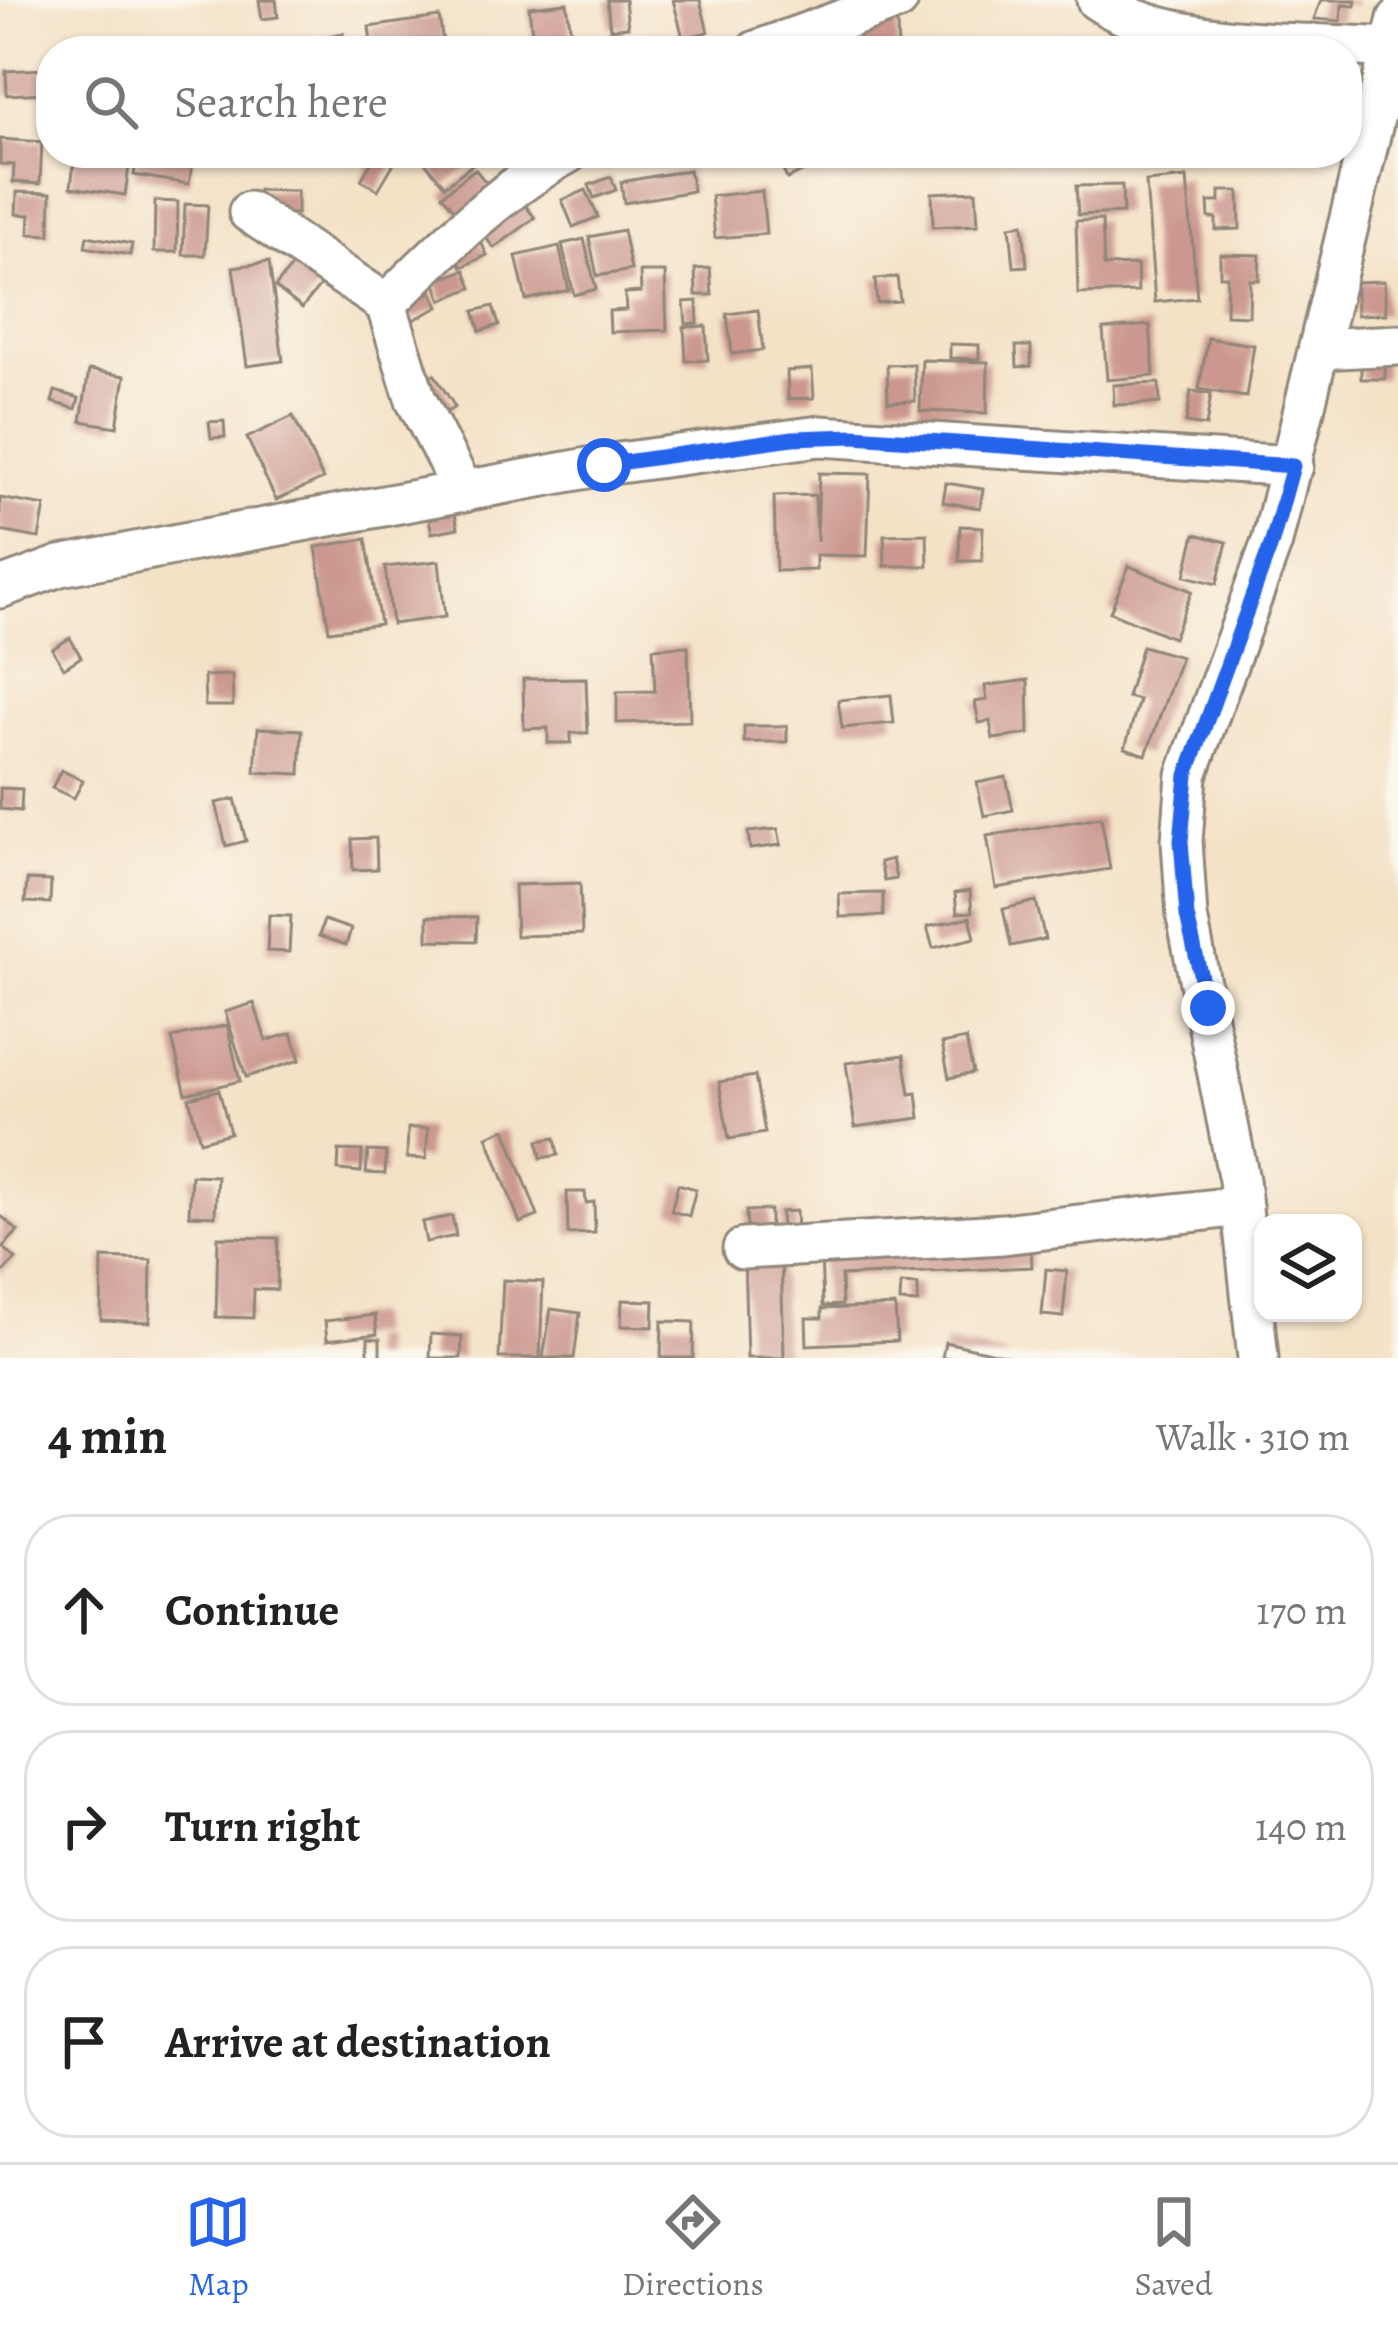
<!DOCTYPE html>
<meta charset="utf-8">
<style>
body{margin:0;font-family:Alegreya,serif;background:#f6f6f6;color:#222}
.controls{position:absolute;right:36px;bottom:36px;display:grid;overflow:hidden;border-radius:24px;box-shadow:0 3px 9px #0004}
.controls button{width:108px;height:108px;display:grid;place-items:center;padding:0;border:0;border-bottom:3px solid #e0e0e0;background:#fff;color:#222;font:60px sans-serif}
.stop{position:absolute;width:36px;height:36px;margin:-27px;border:9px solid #2563eb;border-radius:50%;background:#fff}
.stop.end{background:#2563eb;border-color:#fff;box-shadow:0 3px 12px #0008}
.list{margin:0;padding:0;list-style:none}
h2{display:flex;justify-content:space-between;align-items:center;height:156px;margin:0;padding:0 48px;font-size:51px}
h2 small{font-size:39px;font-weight:400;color:#767676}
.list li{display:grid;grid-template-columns:78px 1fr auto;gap:36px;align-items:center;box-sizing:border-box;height:192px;margin:0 24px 24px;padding:0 24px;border:3px solid #e0e0e0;border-radius:48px}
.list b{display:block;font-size:45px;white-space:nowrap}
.list em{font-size:39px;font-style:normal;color:#767676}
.icon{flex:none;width:66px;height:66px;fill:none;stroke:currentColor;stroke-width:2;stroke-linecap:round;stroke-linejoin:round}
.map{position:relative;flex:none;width:1398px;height:1358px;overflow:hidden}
.search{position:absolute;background:#fff;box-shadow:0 3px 9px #0004;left:36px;right:36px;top:36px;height:132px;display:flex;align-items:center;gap:30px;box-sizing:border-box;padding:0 42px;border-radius:48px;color:#767676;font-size:45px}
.sheet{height:804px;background:#fff}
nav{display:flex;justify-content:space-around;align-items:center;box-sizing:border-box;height:168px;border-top:3px solid #e0e0e0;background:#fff;font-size:33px;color:#767676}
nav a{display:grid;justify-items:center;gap:6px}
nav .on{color:#2563eb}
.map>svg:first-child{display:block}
</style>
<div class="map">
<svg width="1398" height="1358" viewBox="0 0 1398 1358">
<rect width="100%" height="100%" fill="#fbf7ec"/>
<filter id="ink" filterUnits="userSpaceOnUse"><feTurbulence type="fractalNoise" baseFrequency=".00833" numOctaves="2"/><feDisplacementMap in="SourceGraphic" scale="24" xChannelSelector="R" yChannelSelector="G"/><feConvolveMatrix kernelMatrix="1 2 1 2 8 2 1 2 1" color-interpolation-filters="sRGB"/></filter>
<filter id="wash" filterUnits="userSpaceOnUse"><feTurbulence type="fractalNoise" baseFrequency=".004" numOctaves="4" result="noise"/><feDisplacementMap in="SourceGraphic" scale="48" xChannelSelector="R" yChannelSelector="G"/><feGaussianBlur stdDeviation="2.7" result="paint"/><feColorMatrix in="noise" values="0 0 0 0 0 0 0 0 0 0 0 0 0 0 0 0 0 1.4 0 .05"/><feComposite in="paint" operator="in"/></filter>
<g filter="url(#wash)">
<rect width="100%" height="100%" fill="#f4e2c7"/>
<g id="blocks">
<g fill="#cb978e">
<path d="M 259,0 L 276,0 L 278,17 L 262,19 Z"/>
<path d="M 607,0 L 625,0 L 628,27 L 610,29 Z"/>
<path d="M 673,0 L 700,0 L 708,32 L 683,38 Z"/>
<path d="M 1321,0 L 1356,0 L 1355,6 L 1342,5 L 1341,21 L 1314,19 Z"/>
<path d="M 567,3 L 573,50 L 534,51 L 529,7 Z"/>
<path d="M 439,17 L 444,48 L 372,51 L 369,27 Z"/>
<path d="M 897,23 L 898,51 L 854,51 L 853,25 Z"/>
<path d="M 343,33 L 346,51 L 326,51 L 323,37 Z"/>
<path d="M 45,69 L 46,93 L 7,95 L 6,71 Z"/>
<path d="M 0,139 L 42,142 L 40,184 L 13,182 L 14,165 L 0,164 Z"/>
<path d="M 75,153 L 131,153 L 125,195 L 71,187 Z"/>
<path d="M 138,153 L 194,153 L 189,184 L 134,175 Z"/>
<path d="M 377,153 L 397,158 L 378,190 L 361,180 Z"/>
<path d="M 417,153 L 487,153 L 445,186 Z"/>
<path d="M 798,158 L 804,171 L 787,179 L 781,166 Z"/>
<path d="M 475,169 L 492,190 L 460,216 L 442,195 Z"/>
<path d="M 689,170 L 693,191 L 624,203 L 621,182 Z"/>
<path d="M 611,177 L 616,190 L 594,198 L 589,185 Z"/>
<path d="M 1187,178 L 1197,298 L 1155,302 L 1146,182 Z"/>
<path d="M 1122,185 L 1123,213 L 1078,215 L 1076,186 Z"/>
<path d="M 258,190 L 297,191 L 297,214 L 257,212 Z"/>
<path d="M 586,190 L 598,217 L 573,227 L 562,200 Z"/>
<path d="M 762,191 L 766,234 L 715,238 L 711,196 Z"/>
<path d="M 976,191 L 978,225 L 933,227 L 932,193 Z"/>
<path d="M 1220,191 L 1239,191 L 1240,229 L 1216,230 L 1216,218 L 1209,218 L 1208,202 L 1220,202 Z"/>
<path d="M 17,192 L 51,193 L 50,235 L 29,234 L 30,215 L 16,214 Z"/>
<path d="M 519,197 L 535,218 L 494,248 L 478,228 Z"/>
<path d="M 155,201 L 178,202 L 177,252 L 154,252 Z"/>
<path d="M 185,204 L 208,205 L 205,255 L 183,255 Z"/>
<path d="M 1102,220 L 1104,266 L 1137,265 L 1138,292 L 1078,294 L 1076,221 Z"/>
<path d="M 1023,224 L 1027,266 L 1014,267 L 1010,226 Z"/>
<path d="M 623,230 L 631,270 L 597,276 L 589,237 Z"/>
<path d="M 478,235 L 487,255 L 462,267 L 452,248 Z"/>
<path d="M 87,236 L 132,244 L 130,255 L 85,247 Z"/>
<path d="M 584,239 L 596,289 L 574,295 L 562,244 Z"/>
<path d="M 559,246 L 569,290 L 526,300 L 516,256 Z"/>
<path d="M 1220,254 L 1260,255 L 1259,280 L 1250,280 L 1249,316 L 1226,315 L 1227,276 L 1220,276 Z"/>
<path d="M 300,256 L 327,277 L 302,308 L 275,287 Z"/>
<path d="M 269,262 L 283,361 L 247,366 L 233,267 Z"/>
<path d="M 710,268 L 712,295 L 696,295 L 695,269 Z"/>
<path d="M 465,270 L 472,288 L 442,300 L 435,281 Z"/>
<path d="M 640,272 L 665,272 L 667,330 L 610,332 L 609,311 L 626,310 L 625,293 L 641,292 Z"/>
<path d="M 897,277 L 900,301 L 877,303 L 875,279 Z"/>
<path d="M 1384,281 L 1386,314 L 1357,315 L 1356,282 Z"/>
<path d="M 432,292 L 439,307 L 413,320 L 406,304 Z"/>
<path d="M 697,301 L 698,323 L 686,324 L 684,302 Z"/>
<path d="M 493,306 L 499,325 L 480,331 L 474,311 Z"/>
<path d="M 758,310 L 763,350 L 732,354 L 727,314 Z"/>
<path d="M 1150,325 L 1154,376 L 1107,380 L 1103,329 Z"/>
<path d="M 706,326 L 708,360 L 686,361 L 684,327 Z"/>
<path d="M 1208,338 L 1254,345 L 1246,397 L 1199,389 Z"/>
<path d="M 950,344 L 979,345 L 979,359 L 950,358 Z"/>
<path d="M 1016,346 L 1031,346 L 1031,366 L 1017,367 Z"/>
<path d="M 922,360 L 988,362 L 987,413 L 920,411 Z"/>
<path d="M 1361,360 L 1385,361 L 1385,379 L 1361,379 Z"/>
<path d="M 914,364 L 915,401 L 888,402 L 887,365 Z"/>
<path d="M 812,369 L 814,398 L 788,399 L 787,371 Z"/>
<path d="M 89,370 L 125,376 L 117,427 L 81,421 Z"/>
<path d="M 434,374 L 455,407 L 437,418 L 416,386 Z"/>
<path d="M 1159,383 L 1160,403 L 1114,405 L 1113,385 Z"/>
<path d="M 55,391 L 79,398 L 76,409 L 52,402 Z"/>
<path d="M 1191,391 L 1211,394 L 1206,426 L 1186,423 Z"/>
<path d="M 293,416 L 323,479 L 276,500 L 247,438 Z"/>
<path d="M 224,421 L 225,437 L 211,438 L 209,422 Z"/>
<path d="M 819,473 L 870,474 L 867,556 L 816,555 L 816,570 L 776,571 L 774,496 L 815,495 L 817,542 Z"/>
<path d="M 946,483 L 983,489 L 980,508 L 943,502 Z"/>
<path d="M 0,498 L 45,506 L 39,538 L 0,531 Z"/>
<path d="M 454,509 L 458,528 L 432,533 L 428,515 Z"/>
<path d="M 960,526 L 983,527 L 982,561 L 959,561 Z"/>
<path d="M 927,534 L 928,566 L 885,566 L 884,535 Z"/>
<path d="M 1195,534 L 1227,542 L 1217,584 L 1185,576 Z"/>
<path d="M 366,539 L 380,624 L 329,631 L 316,547 Z"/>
<path d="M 439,561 L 445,617 L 392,624 L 385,567 Z"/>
<path d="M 1129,566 L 1192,591 L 1173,638 L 1110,612 Z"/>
<path d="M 70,638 L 81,657 L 64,668 L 52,649 Z"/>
<path d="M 688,646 L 690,721 L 617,723 L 617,692 L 655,691 L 653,648 Z"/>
<path d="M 1142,646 L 1181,657 L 1146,755 L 1125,748 L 1139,700 L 1127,697 Z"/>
<path d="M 232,675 L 233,706 L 205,706 L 204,676 Z"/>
<path d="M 586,678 L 588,733 L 571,733 L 571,743 L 548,743 L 548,728 L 524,729 L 523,679 Z"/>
<path d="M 1028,680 L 1029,734 L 993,739 L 990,721 L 979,723 L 975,702 L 987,700 L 985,686 Z"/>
<path d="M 891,695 L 894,723 L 842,728 L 838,700 Z"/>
<rect x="744" y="726" width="43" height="16"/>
<path d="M 258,728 L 302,730 L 300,774 L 255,772 Z"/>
<path d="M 61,770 L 83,781 L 74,798 L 52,788 Z"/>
<path d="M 1006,777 L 1013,810 L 984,816 L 977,783 Z"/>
<path d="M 0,788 L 22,789 L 21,811 L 0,809 Z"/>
<path d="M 235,799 L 246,841 L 226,846 L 216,803 Z"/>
<path d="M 1101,817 L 1110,869 L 996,888 L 987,836 Z"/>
<path d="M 778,829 L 781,845 L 750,849 L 748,832 Z"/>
<path d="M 376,838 L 377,869 L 353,870 L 352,839 Z"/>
<path d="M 892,859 L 896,879 L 884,881 L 880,862 Z"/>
<path d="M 27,880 L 51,881 L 50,903 L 25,902 Z"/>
<path d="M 580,883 L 582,934 L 516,936 L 514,885 Z"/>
<path d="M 970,891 L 972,912 L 957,913 L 955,893 Z"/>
<path d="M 883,893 L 883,916 L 840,917 L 839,894 Z"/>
<path d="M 1036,901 L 1045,939 L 1011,946 L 1003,909 Z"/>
<path d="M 269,915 L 291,916 L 289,952 L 267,951 Z"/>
<path d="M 428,916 L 477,917 L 476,941 L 428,940 Z"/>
<path d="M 970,917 L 975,938 L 933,948 L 927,927 Z"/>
<path d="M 324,920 L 351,929 L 346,945 L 319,936 Z"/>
<path d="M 254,1003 L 266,1041 L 292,1033 L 300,1060 L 246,1077 L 225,1012 Z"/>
<path d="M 227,1025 L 240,1081 L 186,1094 L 172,1038 Z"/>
<path d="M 966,1039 L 973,1073 L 949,1078 L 942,1044 Z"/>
<path d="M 904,1055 L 910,1094 L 917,1093 L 920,1118 L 855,1127 L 846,1063 Z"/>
<path d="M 755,1076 L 765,1133 L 729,1139 L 719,1082 Z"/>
<path d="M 219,1090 L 230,1133 L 200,1141 L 189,1098 Z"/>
<path d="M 408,1128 L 428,1128 L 426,1159 L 407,1158 Z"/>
<path d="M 505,1129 L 538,1216 L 520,1223 L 487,1136 Z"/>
<path d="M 555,1138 L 558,1155 L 541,1158 L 538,1141 Z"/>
<path d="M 339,1150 L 362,1151 L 361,1172 L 338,1170 Z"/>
<path d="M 368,1151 L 386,1152 L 385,1174 L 366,1173 Z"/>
<path d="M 191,1175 L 217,1176 L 215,1216 L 189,1215 Z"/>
<path d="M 678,1184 L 696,1189 L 689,1216 L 671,1211 Z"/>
<path d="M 567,1192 L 585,1192 L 586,1203 L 594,1202 L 595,1233 L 568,1234 Z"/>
<path d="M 770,1210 L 770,1229 L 747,1229 L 746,1211 Z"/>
<path d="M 796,1211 L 797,1231 L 782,1232 L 781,1212 Z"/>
<path d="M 0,1215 L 18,1231 L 3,1247 L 16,1259 L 0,1275 Z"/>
<path d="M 452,1216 L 456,1236 L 426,1242 L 422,1222 Z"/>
<path d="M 218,1237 L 278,1238 L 277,1290 L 254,1289 L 253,1318 L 216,1317 Z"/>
<path d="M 1031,1243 L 1032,1267 L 841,1276 L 842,1305 L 823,1306 L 821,1253 Z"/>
<path d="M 781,1255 L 784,1358 L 747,1358 L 744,1256 Z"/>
<path d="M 102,1258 L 151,1260 L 150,1322 L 101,1320 Z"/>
<path d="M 1046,1269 L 1067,1271 L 1063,1317 L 1042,1315 Z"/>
<path d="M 503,1280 L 543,1282 L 540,1358 L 499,1358 Z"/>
<path d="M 901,1284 L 918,1285 L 918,1303 L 900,1302 Z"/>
<path d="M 622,1300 L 654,1301 L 653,1327 L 621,1326 Z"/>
<path d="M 895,1306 L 897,1341 L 807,1345 L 806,1318 L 822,1318 L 822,1309 Z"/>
<path d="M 551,1309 L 580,1313 L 574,1358 L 543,1358 Z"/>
<path d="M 375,1315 L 377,1334 L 327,1340 L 325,1321 Z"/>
<path d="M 662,1321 L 694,1322 L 693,1358 L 661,1358 Z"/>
<path d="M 431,1334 L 462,1336 L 461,1358 L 430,1358 Z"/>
<path d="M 368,1338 L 380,1339 L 380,1358 L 368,1358 Z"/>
<path d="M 945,1342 L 1008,1356 L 1008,1358 L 942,1358 Z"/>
</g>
</g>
</g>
<g filter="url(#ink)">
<use href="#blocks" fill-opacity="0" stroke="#908679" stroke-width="3"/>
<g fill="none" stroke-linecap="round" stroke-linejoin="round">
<defs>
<g id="minor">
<path d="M 1097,0 C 1170,50 1302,41 1390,48"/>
<path d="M 756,51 L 898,0"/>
<path d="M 249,212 L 386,304 L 416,400 L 464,492"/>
<path d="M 386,304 C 440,250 500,190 568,153"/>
<path d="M 1319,349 L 1398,345"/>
<path d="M 0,588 L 60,566 L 604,465 L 820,436 L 1293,466"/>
<path d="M 743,1249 L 1003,1234 L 1242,1206"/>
<path d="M 1258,1358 L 1239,1180 L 1187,917 L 1182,841 L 1187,775 L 1272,542 L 1398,19"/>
</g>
</defs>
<use href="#minor" stroke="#908679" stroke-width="45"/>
<use href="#minor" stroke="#fff" stroke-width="39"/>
</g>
</g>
<g fill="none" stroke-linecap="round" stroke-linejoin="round" filter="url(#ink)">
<path stroke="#2563eb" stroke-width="15" d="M 604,465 L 793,438 L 854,436 L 1293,466 L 1272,542 L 1187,775 L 1181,841 L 1187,916 L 1208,1008"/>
</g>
</svg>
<div class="controls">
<button><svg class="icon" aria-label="layers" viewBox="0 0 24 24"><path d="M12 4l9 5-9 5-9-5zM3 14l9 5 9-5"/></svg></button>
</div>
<div class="stop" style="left:604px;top:465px"></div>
<div class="stop end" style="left:1208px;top:1008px"></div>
<div class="search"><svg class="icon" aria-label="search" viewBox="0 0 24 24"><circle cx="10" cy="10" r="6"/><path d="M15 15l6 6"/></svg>Search here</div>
</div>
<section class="sheet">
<h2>4 min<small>Walk · 310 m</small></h2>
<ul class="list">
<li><svg class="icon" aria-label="ahead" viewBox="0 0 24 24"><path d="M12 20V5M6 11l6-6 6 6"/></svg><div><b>Continue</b></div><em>170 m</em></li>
<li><svg class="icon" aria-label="right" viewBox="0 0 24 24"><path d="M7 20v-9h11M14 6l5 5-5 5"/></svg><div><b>Turn right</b></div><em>140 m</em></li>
<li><svg class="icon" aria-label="arrive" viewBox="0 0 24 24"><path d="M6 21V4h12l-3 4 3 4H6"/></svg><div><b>Arrive at destination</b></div></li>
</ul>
</section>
<nav>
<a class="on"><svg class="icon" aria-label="map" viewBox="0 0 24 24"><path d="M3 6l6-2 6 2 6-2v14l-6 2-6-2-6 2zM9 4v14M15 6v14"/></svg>Map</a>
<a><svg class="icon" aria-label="directions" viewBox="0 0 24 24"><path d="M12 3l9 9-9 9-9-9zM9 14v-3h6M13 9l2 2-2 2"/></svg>Directions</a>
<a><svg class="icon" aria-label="saved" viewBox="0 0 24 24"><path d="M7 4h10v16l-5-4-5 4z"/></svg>Saved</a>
</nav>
